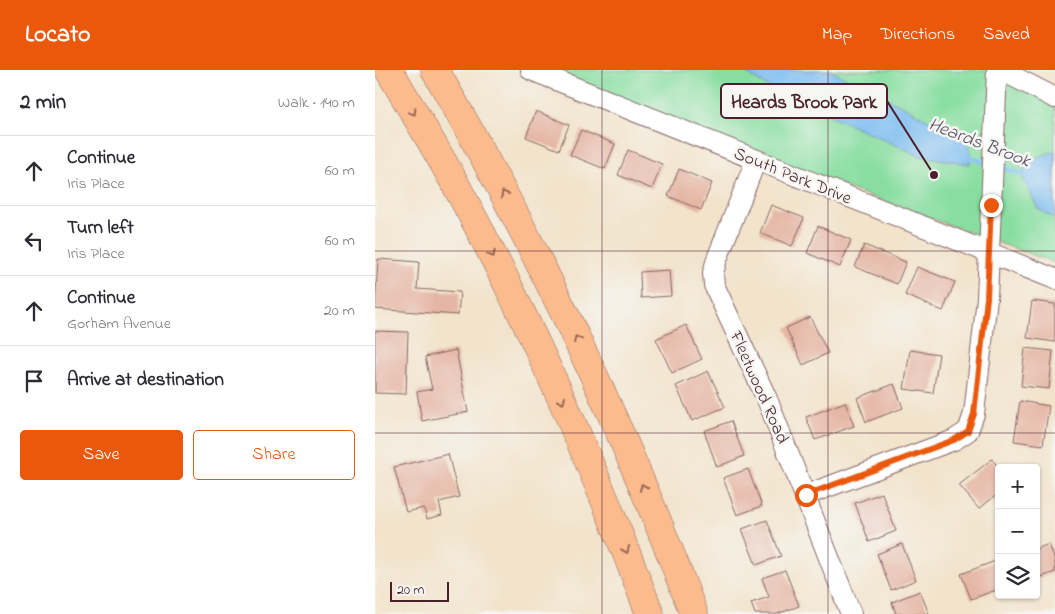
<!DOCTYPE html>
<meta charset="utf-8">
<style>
body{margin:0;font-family:"Indie Flower",sans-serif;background:#f7f7f7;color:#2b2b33}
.controls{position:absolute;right:15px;bottom:15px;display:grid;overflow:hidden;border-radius:5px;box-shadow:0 1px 4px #0004}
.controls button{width:45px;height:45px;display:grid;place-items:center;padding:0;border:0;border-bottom:1px solid #e1e1e2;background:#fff;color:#2b2b33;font:25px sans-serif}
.scale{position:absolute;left:15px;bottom:12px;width:59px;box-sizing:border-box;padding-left:5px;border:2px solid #4a1f2b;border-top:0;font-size:14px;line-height:18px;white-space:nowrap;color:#4a1f2b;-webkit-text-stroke:4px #f6f6f2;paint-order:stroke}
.stop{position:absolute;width:15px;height:15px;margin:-11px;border:4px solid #ea580c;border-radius:50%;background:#fff}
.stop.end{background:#ea580c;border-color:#fff;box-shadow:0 1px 5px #0008}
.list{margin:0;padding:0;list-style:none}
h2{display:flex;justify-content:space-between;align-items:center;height:65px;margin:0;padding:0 20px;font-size:21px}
h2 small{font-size:16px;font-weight:400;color:#7c7c81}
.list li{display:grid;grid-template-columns:32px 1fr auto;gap:15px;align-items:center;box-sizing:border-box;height:70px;padding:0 20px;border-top:1px solid #e1e1e2}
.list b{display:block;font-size:19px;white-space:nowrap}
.list p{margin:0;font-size:16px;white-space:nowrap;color:#7c7c81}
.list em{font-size:16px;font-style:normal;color:#7c7c81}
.actions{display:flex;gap:10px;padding:15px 20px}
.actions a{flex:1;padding:11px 0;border:1px solid #ea580c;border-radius:5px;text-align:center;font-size:18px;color:#ea580c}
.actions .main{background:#ea580c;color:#fff}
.icon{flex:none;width:28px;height:28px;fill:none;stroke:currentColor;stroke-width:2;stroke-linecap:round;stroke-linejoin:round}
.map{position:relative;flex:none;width:680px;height:544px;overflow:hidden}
header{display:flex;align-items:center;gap:30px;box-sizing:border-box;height:70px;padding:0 25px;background:#ea580c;color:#fff}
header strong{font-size:24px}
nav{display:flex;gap:28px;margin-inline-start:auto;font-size:18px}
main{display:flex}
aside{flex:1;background:#fff}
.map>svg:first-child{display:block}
</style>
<header>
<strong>Locato</strong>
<nav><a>Map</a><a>Directions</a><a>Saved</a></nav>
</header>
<main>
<aside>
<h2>2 min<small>Walk · 140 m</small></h2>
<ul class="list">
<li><svg class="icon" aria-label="ahead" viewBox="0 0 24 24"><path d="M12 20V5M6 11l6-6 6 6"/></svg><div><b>Continue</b><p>Iris Place</p></div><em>60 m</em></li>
<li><svg class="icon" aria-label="left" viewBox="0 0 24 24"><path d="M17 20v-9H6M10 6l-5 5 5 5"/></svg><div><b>Turn left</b><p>Iris Place</p></div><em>60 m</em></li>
<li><svg class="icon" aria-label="ahead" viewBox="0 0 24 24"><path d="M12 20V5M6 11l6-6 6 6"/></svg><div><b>Continue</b><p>Gorham Avenue</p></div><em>20 m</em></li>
<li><svg class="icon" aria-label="arrive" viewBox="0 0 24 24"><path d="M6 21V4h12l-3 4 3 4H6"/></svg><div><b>Arrive at destination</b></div></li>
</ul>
<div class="actions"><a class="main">Save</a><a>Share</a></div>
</aside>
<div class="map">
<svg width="680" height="544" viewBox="0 0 680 544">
<rect width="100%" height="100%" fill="#f6f6f2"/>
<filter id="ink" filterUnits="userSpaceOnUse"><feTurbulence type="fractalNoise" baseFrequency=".02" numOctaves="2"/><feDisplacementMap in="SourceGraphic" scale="10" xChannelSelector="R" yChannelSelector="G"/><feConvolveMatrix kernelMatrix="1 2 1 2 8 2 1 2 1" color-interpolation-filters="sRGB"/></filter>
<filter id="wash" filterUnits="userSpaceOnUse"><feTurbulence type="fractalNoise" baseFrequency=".0096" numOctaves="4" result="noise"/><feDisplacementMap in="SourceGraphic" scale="20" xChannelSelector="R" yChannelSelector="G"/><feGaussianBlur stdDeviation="1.12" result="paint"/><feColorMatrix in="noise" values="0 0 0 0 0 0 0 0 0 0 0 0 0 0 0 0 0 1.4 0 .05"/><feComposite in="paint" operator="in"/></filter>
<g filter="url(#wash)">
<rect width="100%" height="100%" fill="#f2e3cb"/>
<path fill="#88dea1" stroke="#697e66" d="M 145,0 L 644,0 L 680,18 L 680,193 Z"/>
<g fill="#7cbcf1" stroke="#636e8e">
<path d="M 366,0 L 454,0 L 530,37 L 589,70 L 595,76 L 595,94 L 545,86 L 393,17 Z"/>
<path d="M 680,81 L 680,149 L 663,139 L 647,106 L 652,91 Z"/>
</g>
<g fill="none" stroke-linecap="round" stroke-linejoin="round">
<path stroke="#7cbcf1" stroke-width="5.5" d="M 588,85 L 653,106"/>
</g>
<g id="blocks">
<g fill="#e5b6a4">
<path d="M 161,41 L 194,55 L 184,80 L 151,67 Z"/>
<path d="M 206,60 L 240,74 L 230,99 L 195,85 Z"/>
<path d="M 253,80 L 287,94 L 277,119 L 243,105 Z"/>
<path d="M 304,99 L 337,113 L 326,140 L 293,126 Z"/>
<path d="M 396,135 L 429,148 L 417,176 L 385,163 Z"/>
<path d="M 443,156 L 476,170 L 465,197 L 432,183 Z"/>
<path d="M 489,175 L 531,192 L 522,214 L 480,197 Z"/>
<path d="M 3,189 L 44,192 L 42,219 L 85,222 L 83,245 L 0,239 Z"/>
<path d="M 542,197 L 580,212 L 568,241 L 530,225 Z"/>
<path d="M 294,200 L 296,226 L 266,228 L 265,202 Z"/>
<path d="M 657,231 L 680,234 L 680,272 L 652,268 Z"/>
<path d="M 435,247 L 453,283 L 428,295 L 411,258 Z"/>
<path d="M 311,255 L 327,289 L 297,303 L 281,269 Z"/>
<path d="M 0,261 L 33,262 L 31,324 L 0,323 Z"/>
<path d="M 650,278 L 678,281 L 674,319 L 646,316 Z"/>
<path d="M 81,280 L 93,342 L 47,351 L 42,322 L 57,319 L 50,287 Z"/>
<path d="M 535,280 L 564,284 L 558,323 L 529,319 Z"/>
<path d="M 333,301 L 350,337 L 317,351 L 301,316 Z"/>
<path d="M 519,314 L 528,338 L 491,352 L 482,328 Z"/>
<path d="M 645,331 L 674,336 L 668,375 L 639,371 Z"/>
<path d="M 470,332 L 479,356 L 440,370 L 431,347 Z"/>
<path d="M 356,351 L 369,386 L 342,397 L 329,361 Z"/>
<path d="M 73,384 L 84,427 L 64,432 L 67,445 L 52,449 L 49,438 L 31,442 L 19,397 Z"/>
<path d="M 617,389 L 624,398 L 624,423 L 604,439 L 584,415 Z"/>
<path d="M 373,399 L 387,436 L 362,445 L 348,408 Z"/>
<path d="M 507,423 L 521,461 L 494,472 L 480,433 Z"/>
<path d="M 392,450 L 406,486 L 381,495 L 367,459 Z"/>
<path d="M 527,474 L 541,510 L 516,520 L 502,484 Z"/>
<path d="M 674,474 L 680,490 L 680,502 L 661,509 L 661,479 Z"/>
<path d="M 623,490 L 624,519 L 596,529 L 586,504 Z"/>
<path d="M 410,500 L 424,536 L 402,544 L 380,544 L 376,533 L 394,527 L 387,508 Z"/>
<path d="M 545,521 L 554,544 L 521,544 L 517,532 Z"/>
</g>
</g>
</g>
<g filter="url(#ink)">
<use href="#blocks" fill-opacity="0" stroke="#856463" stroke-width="1"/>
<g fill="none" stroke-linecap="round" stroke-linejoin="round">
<defs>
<g id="street">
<path d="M 156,0 L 680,209"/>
<path d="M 626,0 L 680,28"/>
<path d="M 381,90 L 342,189 L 338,203 L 339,215 L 392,329 L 476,544"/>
<path d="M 431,425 L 579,370 L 593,361 L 599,344 L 612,228 L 622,0"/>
</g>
<g id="highway">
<path d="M 14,0 C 37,40 62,80 84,121 C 158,257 220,399 275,544"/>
<path d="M 60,0 C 161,174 248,356 319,544"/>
</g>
</defs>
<use href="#street" stroke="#856463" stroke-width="22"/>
<use href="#highway" stroke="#856463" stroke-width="29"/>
<use href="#street" stroke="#fff" stroke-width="20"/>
<use href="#highway" stroke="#fbbb8d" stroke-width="28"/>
</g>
<defs><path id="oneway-chevron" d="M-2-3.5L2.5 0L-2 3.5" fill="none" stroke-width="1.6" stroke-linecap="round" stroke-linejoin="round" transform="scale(1.25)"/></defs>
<g stroke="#9a6557">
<use href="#oneway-chevron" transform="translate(38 42) rotate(59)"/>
<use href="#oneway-chevron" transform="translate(129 124) rotate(-118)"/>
<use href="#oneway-chevron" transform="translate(117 184) rotate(63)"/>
<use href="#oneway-chevron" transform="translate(202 269) rotate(-116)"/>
<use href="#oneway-chevron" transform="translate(187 331) rotate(66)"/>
<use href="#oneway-chevron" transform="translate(268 417) rotate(-113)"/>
<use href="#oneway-chevron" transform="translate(251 480) rotate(68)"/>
</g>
</g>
<g fill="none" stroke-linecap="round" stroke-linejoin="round" filter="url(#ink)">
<path stroke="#ea580c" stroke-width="6" d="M 431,425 L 579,370 L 593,361 L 599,344 L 612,228 L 616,135"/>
</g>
<path fill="none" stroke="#4a1f2b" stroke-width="1" stroke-opacity="0.55" d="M 227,0 L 227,544M 453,0 L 453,544M 0,181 L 680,181M 0,363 L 680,363"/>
<g text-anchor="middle" stroke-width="5" stroke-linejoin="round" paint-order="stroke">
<g font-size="18" fill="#4a1f2b" stroke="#f6f6f2">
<text transform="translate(418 105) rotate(22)" y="6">South Park Drive</text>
<text transform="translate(385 317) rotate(66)" y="6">Fleetwood Road</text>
</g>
<g font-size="19" font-style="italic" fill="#594e66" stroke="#f6f6f2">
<text transform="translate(605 71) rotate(21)" y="7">Heards Brook</text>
</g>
</g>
<path fill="none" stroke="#4a1f2b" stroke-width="2" d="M559 105L512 31"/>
<circle fill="#4a1f2b" stroke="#f6f6f2" stroke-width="2" cx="559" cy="105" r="5"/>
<rect fill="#f6f6f2" stroke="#4a1f2b" stroke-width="2" x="346" y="14" width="166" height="34" rx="5"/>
<g font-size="19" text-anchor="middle" font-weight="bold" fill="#4a1f2b">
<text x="429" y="38">Heards Brook Park</text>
</g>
</svg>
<div class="controls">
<button>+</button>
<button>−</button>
<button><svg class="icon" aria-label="layers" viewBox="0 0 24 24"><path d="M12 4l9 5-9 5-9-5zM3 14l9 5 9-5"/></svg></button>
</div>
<div class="scale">20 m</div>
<div class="stop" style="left:431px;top:425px"></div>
<div class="stop end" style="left:616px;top:135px"></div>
</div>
</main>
